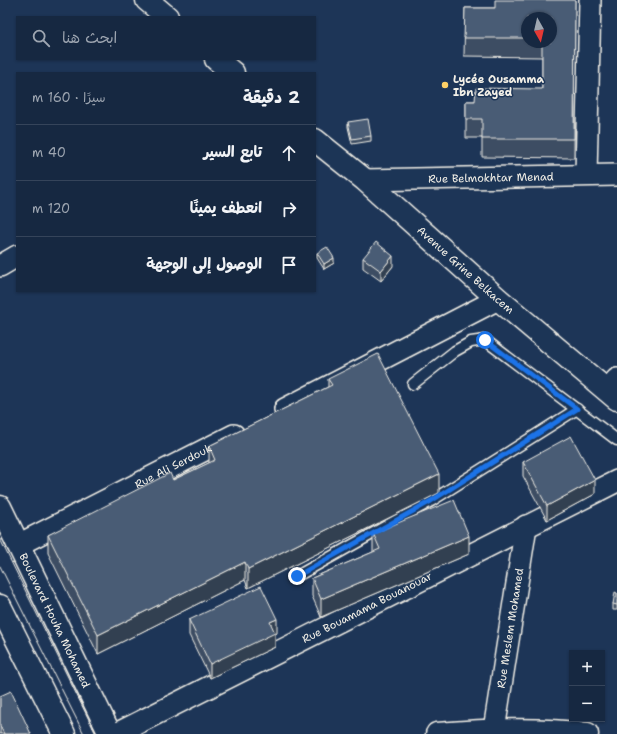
<!DOCTYPE html>
<html lang="ar">
<meta charset="utf-8">
<style>
body{margin:0;font-family:"Shantell Sans","Playpen Sans Arabic",sans-serif;background:#23344c;color:#f1f3f6;direction:rtl}
.controls{position:absolute;right:12px;bottom:12px;display:grid;overflow:hidden;border-radius:0px;box-shadow:0 1px 3px #0004}
.controls button{width:36px;height:36px;display:grid;place-items:center;padding:0;border:0;border-bottom:1px solid #35445a;background:#162841;color:#f1f3f6;font:20px sans-serif}
.compass{position:absolute;left:521px;top:12px;width:36px;height:36px;border-radius:50%;background:#162841;box-shadow:0 1px 3px #0004;rotate:172deg}
.stop{position:absolute;width:12px;height:12px;margin:-9px;border:3px solid #1a73e8;border-radius:50%;background:#fff}
.stop.end{background:#1a73e8;border-color:#fff;box-shadow:0 1px 4px #0008}
.list{margin:0;padding:0;list-style:none}
h2{display:flex;justify-content:space-between;align-items:center;height:52px;margin:0;padding:0 16px;font-size:17px}
h2 small{font-size:13px;font-weight:400;color:#9ea6b1}
.list li{display:grid;grid-template-columns:26px 1fr auto;gap:12px;align-items:center;box-sizing:border-box;height:56px;padding:0 16px;border-top:1px solid #35445a}
.list b{display:block;font-size:15px;white-space:nowrap}
.list em{font-size:13px;font-style:normal;color:#9ea6b1}
.icon{flex:none;width:22px;height:22px;fill:none;stroke:currentColor;stroke-width:2;stroke-linecap:round;stroke-linejoin:round}
.map{position:relative;flex:none;width:617px;height:734px;overflow:hidden;direction:ltr}
.search{position:absolute;background:#162841;box-shadow:0 1px 3px #0004;left:16px;top:16px;width:300px;height:44px;display:flex;align-items:center;gap:10px;box-sizing:border-box;padding:0 14px;border-radius:0px;color:#9ea6b1;font-size:15px}
.panel{position:absolute;background:#162841;box-shadow:0 1px 3px #0004;left:16px;top:72px;width:300px;height:220px;border-radius:0px;direction:rtl}
.map>svg:first-child{display:block}
</style>
<div class="map">
<svg width="617" height="734" viewBox="0 0 617 734">
<rect width="100%" height="100%" fill="#1d3557"/>
<filter id="ink" filterUnits="userSpaceOnUse"><feTurbulence type="fractalNoise" baseFrequency=".025" numOctaves="2"/><feDisplacementMap in="SourceGraphic" scale="8" xChannelSelector="R" yChannelSelector="G"/><feConvolveMatrix kernelMatrix="1 2 1 2 8 2 1 2 1" color-interpolation-filters="sRGB"/></filter>
<g filter="url(#ink)">
<g fill="none" stroke-linecap="round" stroke-linejoin="round">
<defs>
<g id="service">
<path d="M 413,384 L 455,351 L 471,342 L 485,340 L 617,440"/>
<path d="M 297,576 L 431,501 L 577,409"/>
</g>
<g id="minor">
<path d="M 586,175 L 590,0"/>
<path id="s1" d="M 365,180 L 617,175"/>
<path d="M 0,266 L 17,256"/>
<path d="M 607,390 L 617,379"/>
<path d="M 285,409 L 498,299"/>
<path id="s2" d="M 18,545 L 234,435"/>
<path id="s3" d="M 494,730 L 526,526"/>
<path id="s4" d="M 116,734 L 617,481"/>
</g>
<g id="tertiary">
<path d="M 147,0 L 167,17"/>
<path d="M 216,59 L 233,73"/>
<path id="s5" d="M 315,140 L 365,180 L 498,299 L 617,399"/>
</g>
<g id="primary">
<path id="s6" d="M 0,507 L 110,734"/>
<path d="M 0,606 L 64,734"/>
<path d="M 437,734 C 488,730 537,728 587,734"/>
</g>
</defs>
<use href="#service" stroke="#f4f1e8" stroke-width="13"/>
<use href="#minor" stroke="#f4f1e8" stroke-width="24"/>
<use href="#tertiary" stroke="#f4f1e8" stroke-width="25"/>
<use href="#primary" stroke="#f4f1e8" stroke-width="25"/>
<use href="#service" stroke="#1d3557" stroke-width="10"/>
<use href="#minor" stroke="#1d3557" stroke-width="21"/>
<use href="#tertiary" stroke="#1d3557" stroke-width="22"/>
<use href="#primary" stroke="#1d3557" stroke-width="22"/>
<g stroke="#f4f1e8" stroke-width="1">
<path d="M 0,539 L 96,734"/>
<path d="M 0,566 L 84,734"/>
</g>
</g>
<g fill="#3e4e64" stroke="#f4f1e8" fill-rule="evenodd">
<path d="M 575,0 L 574,158 L 482,157 L 482,138 L 466,138 L 466,101 L 475,101 L 542,89 L 542,57 L 464,56 L 465,8 L 495,8 ZM 527,18 L 551,42 L 527,42 Z"/>
<path d="M 348,122 L 371,136 L 371,141 L 352,144 L 348,127 Z"/>
<path d="M 317,253 L 334,263 L 324,269 L 317,258 Z"/>
<path d="M 363,258 L 393,266 L 381,281 L 363,268 Z"/>
<path d="M 328,379 L 439,493 L 248,588 L 245,580 L 98,654 L 48,553 L 48,535 L 173,480 L 209,463 L 209,446 L 328,387 Z"/>
<path d="M 523,462 L 595,494 L 547,520 L 523,476 Z"/>
<path d="M 373,533 L 469,554 L 321,617 L 312,596 L 312,578 L 373,552 Z"/>
<path d="M 617,593 L 617,610 L 613,610 L 613,604 Z"/>
<path d="M 189,620 L 277,633 L 275,634 L 275,647 L 210,678 L 189,635 Z"/>
<path d="M 0,696 L 31,734 L 0,734 Z"/>
</g>
<g fill="#324051" stroke="#f4f1e8">
<path d="M 393,256 L 393,266 L 381,281 L 381,271 Z"/>
<path d="M 334,258 L 334,263 L 324,269 L 324,264 Z"/>
<path d="M 439,474 L 439,493 L 248,588 L 248,569 Z"/>
<path d="M 595,480 L 595,494 L 547,520 L 547,506 Z"/>
<path d="M 469,536 L 469,554 L 321,617 L 321,599 Z"/>
<path d="M 245,562 L 245,580 L 98,654 L 98,635 Z"/>
<path d="M 277,619 L 277,633 L 275,634 L 275,647 L 210,678 L 210,664 L 270,622 Z"/>
</g>
<g fill="#485b74" stroke="#f4f1e8">
<path d="M 495,0 L 575,0 L 574,139 L 482,139 L 482,119 L 466,119 L 466,101 L 475,101 L 476,88 L 542,89 L 542,42 L 551,42 L 551,18 L 527,18 L 527,38 L 464,38 L 465,8 L 495,8 Z"/>
<path d="M 368,119 L 371,136 L 352,139 L 348,122 Z"/>
<path d="M 376,242 L 393,256 L 381,271 L 363,258 Z"/>
<path d="M 327,247 L 334,258 L 324,264 L 317,253 Z"/>
<path d="M 378,354 L 439,474 L 248,569 L 245,562 L 98,635 L 48,535 L 170,473 L 173,480 L 215,460 L 209,446 L 332,385 L 328,379 Z"/>
<path d="M 571,436 L 595,480 L 547,506 L 523,462 Z"/>
<path d="M 454,500 L 469,536 L 321,599 L 312,578 L 380,549 L 373,533 Z"/>
<path d="M 261,586 L 277,619 L 270,622 L 275,633 L 210,664 L 189,620 Z"/>
<path d="M 615,592 L 617,593 L 617,605 L 613,604 Z"/>
<path d="M 11,691 L 31,734 L 4,734 L 0,726 L 0,696 Z"/>
</g>
</g>
<g fill="none" stroke-linecap="round" stroke-linejoin="round" filter="url(#ink)">
<path stroke="#1a73e8" stroke-width="5" d="M 297,576 L 431,501 L 577,409 L 485,340"/>
</g>
<circle fill="#ffd166" stroke="#1d3557" stroke-width="1.5" cx="445" cy="85" r="4"/>
<g text-anchor="middle" stroke-width="3" stroke-linejoin="round" paint-order="stroke">
<g font-size="11" font-weight="bold" fill="#f4f1e8" stroke="#1d3557" text-anchor="start">
<text x="453" y="83">Lycée Ousamma<tspan x="453" dy="13">Ibn Zayed</tspan></text>
</g>
<g font-size="11" fill="#f4f1e8" stroke="#1d3557">
<text dy="4" stroke="none"><textPath href="#s1" startOffset="126">Rue Belmokhtar Menad</textPath></text>
<text dy="4" stroke="none"><textPath href="#s5" startOffset="199">Avenue Grine Belkacem</textPath></text>
<text dy="4" stroke="none"><textPath href="#s2" startOffset="174">Rue Ali Serdouk</textPath></text>
<text dy="4" stroke="none"><textPath href="#s4" startOffset="281">Rue Bouamama Bouanouar</textPath></text>
<text dy="4" stroke="none"><textPath href="#s6" startOffset="126">Boulevard Houha Mohamed</textPath></text>
<text dy="4" stroke="none"><textPath href="#s3" startOffset="103">Rue Meslem Mohamed</textPath></text>
</g>
</g>
</svg>
<div class="controls">
<button>+</button>
<button>−</button>
</div>
<svg class="compass" viewBox="-18 -18 36 36"><path d="M0-13l5 13h-10z" fill="#e53935"/><path d="M0 13l5-13h-10z" fill="#9ea6b1"/></svg>
<div class="stop" style="left:485px;top:340px"></div>
<div class="stop end" style="left:297px;top:576px"></div>
<div class="search"><svg class="icon" aria-label="search" viewBox="0 0 24 24"><circle cx="10" cy="10" r="6"/><path d="M15 15l6 6"/></svg>ابحث هنا</div>
<section class="panel">
<h2>2 دقيقة<small>سيرًا · 160 m</small></h2>
<ul class="list">
<li><svg class="icon" aria-label="ahead" viewBox="0 0 24 24"><path d="M12 20V5M6 11l6-6 6 6"/></svg><div><b>تابع السير</b></div><em>40 m</em></li>
<li><svg class="icon" aria-label="right" viewBox="0 0 24 24"><path d="M7 20v-9h11M14 6l5 5-5 5"/></svg><div><b>انعطف يمينًا</b></div><em>120 m</em></li>
<li><svg class="icon" aria-label="arrive" viewBox="0 0 24 24"><path d="M6 21V4h12l-3 4 3 4H6"/></svg><div><b>الوصول إلى الوجهة</b></div></li>
</ul>
</section>
</div>
